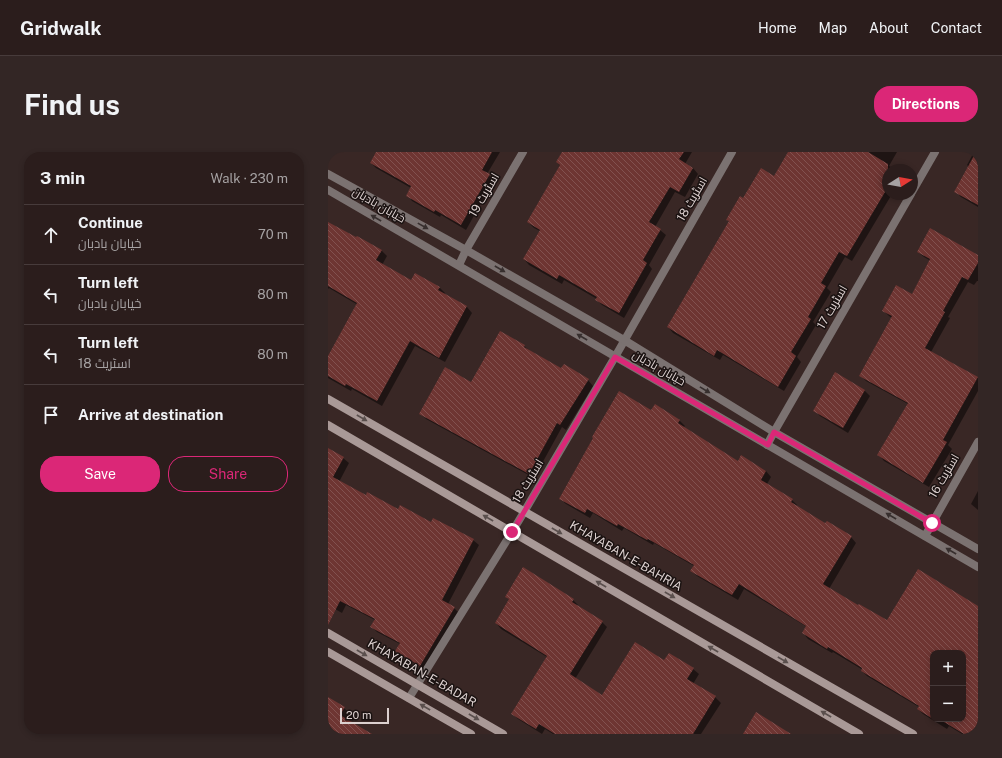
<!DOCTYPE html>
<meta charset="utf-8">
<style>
body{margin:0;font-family:"Public Sans",Cairo,sans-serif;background:#332625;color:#f1f3f6}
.controls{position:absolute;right:12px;bottom:12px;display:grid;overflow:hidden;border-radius:8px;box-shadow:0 2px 6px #0003}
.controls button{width:36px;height:36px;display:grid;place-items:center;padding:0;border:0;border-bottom:1px solid #473b3b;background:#2b1d1c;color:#f1f3f6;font:20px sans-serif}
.compass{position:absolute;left:554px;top:12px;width:36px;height:36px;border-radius:50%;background:#2b1d1c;box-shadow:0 2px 6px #0003;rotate:79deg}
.scale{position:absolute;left:12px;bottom:10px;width:49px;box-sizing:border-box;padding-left:4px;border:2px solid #dcd0cf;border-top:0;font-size:11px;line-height:14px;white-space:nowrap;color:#dcd0cf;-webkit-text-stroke:3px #1a1211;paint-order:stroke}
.stop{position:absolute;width:12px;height:12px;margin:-9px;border:3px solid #db2777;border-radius:50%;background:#fff}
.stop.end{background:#db2777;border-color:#fff;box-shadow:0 1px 4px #0008}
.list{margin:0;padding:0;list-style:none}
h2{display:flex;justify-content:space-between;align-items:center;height:52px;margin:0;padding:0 16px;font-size:17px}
h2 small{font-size:13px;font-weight:400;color:#a6a2a3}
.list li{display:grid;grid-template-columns:26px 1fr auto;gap:12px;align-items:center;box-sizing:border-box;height:60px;padding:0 16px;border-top:1px solid #473b3b}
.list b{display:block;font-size:15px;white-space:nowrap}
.list p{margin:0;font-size:13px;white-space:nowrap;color:#a6a2a3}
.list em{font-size:13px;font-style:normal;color:#a6a2a3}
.actions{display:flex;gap:8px;padding:12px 16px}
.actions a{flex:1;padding:9px 0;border:1px solid #db2777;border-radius:16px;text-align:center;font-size:14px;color:#db2777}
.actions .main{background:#db2777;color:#fff}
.icon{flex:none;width:22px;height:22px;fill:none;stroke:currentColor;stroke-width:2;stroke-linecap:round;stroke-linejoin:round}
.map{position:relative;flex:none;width:650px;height:582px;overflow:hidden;border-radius:16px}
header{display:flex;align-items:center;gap:24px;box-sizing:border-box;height:56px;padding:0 20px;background:#2b1d1c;border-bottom:1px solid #473b3b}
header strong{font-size:19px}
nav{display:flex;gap:22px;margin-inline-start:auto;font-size:14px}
.intro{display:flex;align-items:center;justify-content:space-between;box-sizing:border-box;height:96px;padding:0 24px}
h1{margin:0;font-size:28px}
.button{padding:10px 18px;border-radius:16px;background:#db2777;color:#fff;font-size:14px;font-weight:700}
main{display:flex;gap:24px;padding:0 24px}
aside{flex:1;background:#2b1d1c;border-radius:16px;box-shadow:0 2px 6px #0003}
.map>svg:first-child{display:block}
</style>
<header>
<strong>Gridwalk</strong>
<nav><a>Home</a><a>Map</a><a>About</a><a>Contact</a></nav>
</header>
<div class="intro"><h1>Find us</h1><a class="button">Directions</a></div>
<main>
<aside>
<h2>3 min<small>Walk · 230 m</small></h2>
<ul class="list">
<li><svg class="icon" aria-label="ahead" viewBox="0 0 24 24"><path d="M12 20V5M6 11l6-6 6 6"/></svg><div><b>Continue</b><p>خیابان بادبان</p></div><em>70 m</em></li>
<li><svg class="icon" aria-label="left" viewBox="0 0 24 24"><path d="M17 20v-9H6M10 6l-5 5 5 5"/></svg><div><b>Turn left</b><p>خیابان بادبان</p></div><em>80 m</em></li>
<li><svg class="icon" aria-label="left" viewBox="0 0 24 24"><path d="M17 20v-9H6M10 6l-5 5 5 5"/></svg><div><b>Turn left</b><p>اسٹریٹ 18</p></div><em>80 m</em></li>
<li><svg class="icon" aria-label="arrive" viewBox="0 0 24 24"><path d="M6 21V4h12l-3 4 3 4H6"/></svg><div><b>Arrive at destination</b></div></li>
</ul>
<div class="actions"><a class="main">Save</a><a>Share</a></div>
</aside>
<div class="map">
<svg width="650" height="582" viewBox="0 0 650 582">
<defs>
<pattern id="building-back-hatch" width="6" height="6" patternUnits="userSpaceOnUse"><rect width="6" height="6" fill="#6e3532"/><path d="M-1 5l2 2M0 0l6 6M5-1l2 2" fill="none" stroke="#82514f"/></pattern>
</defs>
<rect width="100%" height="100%" fill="#392725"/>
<g fill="#0007" fill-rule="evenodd">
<path d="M 49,0 L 172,0 L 159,22 L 166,28 L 138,78 L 113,63 L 112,65 L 84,49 L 79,43 L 83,36 L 48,16 L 43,11 Z"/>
<path d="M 235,0 L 364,0 L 357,12 L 365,16 L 370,22 L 357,45 L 347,40 L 327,75 L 332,78 L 338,83 L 321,113 L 324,117 L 296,166 L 274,153 L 269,148 L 269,147 L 236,128 L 234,132 L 201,113 L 196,107 L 212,79 L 206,76 L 200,70 L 232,14 L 229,10 Z"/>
<path d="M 461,0 L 569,0 L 561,14 L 568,18 L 560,18 L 560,42 L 564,42 L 524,109 L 517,105 L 499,136 L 503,140 L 485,170 L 488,173 L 469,205 L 473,210 L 456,239 L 395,203 L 392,208 L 345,181 L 340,175 L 415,48 L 446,26 Z"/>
<path d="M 646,0 L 650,0 L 650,55 L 633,45 L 628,40 L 641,15 L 639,13 Z"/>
<path d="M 0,71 L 54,99 L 59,104 L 54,113 L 83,129 L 87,122 L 112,136 L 117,141 L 116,143 L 139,155 L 144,161 L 117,210 L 87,194 L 54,254 L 24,237 L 23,239 L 0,226 L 0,206 L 30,153 L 1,136 L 0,137 Z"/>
<path d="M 590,100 L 650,104 L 650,129 L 649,129 L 646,133 L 640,130 L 620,165 L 622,166 L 603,200 L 649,226 L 650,226 L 650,239 L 620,293 L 624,297 L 601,335 L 556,309 L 551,303 L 580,252 L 538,229 L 533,224 L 564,166 L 561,164 L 556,159 L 584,143 L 603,109 L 596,105 Z"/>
<path d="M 196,194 L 202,199 L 234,217 L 260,228 L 265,234 L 238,278 L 234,275 L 206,326 L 98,267 L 93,262 L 144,231 Z"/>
<path d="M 536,238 L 542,244 L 520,281 L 492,264 L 486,258 Z"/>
<path d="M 324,260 L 351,268 L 357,274 L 355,276 L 411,310 L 414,305 L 438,319 L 443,325 L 439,332 L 464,348 L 469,353 L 468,355 L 498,373 L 523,385 L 528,391 L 501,437 L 559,470 L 650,457 L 650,582 L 634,582 L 621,574 L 619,577 L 595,562 L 590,557 L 591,555 L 539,524 L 534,519 L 535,518 L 505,500 L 504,501 L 480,487 L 475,481 L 479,475 L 416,437 L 410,448 L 369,424 L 364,419 L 366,414 L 326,391 L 325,393 L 296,376 L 294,379 L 265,361 L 262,366 L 238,352 L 232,347 ZM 605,501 L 635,501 L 635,567 L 605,567 Z"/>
<path d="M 0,298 L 15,306 L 21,311 L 11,330 L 38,344 L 71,358 L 145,388 L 151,393 L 120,452 L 126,456 L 131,461 L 98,518 L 74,504 L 68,499 L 72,492 L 49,480 L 44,475 L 47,468 L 18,453 L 14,461 L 0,453 Z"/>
<path d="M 650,339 L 650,358 L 643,352 Z"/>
<path d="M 178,444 L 245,448 L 250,453 L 250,455 L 274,470 L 279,475 L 247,527 L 275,544 L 337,510 L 342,502 L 365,517 L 371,522 L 365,532 L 387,545 L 393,551 L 373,582 L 225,582 L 217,577 L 214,582 L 190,567 L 185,562 L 219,505 L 173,477 L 168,471 L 182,448 Z"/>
<path d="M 0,546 L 16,556 L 21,561 L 18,567 L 42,582 L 0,582 Z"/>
</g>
<g fill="url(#building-back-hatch)">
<path d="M 48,0 L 164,0 L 154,18 L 162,22 L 133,73 L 107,58 L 106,60 L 78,44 L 83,34 L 42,11 Z"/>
<path d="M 234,0 L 356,0 L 351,7 L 365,16 L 351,40 L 342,35 L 321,70 L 333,77 L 315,108 L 319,111 L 291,161 L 267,148 L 269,145 L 231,123 L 229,127 L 195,107 L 212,78 L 199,70 L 232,13 L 228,10 Z"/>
<path d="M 460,0 L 540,0 L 560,12 L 560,35 L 519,104 L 511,100 L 493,131 L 498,134 L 480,165 L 483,167 L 463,200 L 468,204 L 450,235 L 389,198 L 386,204 L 339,175 L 401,69 L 398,68 L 412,44 L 415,46 L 433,16 L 446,24 Z"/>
<path d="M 648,0 L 650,0 L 650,53 L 626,40 Z"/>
<path d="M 0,70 L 28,85 L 29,84 L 54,98 L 48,108 L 83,128 L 87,121 L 112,135 L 110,138 L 139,154 L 111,206 L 82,189 L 49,249 L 18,232 L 17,234 L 0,224 L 0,204 L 29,151 L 0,134 Z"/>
<path d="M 602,76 L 650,103 L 650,111 L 640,128 L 634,125 L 615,159 L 617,160 L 597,196 L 650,225 L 615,288 L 619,290 L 595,331 L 549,303 L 580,251 L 531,224 L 564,164 L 554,159 L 568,133 L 584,142 L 602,107 L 589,100 Z"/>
<path d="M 172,179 L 197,193 L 196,195 L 233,216 L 236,212 L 261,227 L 232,273 L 229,271 L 201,322 L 91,262 L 117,215 L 143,230 Z"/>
<path d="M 507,220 L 537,238 L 515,276 L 485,259 Z"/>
<path d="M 291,239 L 323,258 L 327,252 L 352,268 L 350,271 L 410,309 L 413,303 L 438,319 L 433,328 L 465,347 L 463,350 L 497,371 L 499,369 L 524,384 L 495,432 L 530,453 L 531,452 L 559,468 L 590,417 L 650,454 L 650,575 L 646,582 L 636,582 L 611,567 L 635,567 L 635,501 L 605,501 L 605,567 L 589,557 L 591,554 L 533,519 L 534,516 L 500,495 L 499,497 L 474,481 L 478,474 L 411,432 L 404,443 L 362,419 L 366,413 L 320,387 L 319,388 L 290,372 L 289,374 L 259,357 L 257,361 L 231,347 L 265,286 L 264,285 Z"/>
<path d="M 0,296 L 16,305 L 5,325 L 38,343 L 39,340 L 70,357 L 72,353 L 103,370 L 105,366 L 146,387 L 114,448 L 127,455 L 92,514 L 67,499 L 72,491 L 42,475 L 47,467 L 12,449 L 0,473 Z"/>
<path d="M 195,415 L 246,447 L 244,450 L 275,469 L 242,522 L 274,543 L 307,490 L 336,508 L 341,501 L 366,516 L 359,527 L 388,544 L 365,582 L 227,582 L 211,572 L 208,577 L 183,562 L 219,504 L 167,471 L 181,447 L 177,445 Z"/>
<path d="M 0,545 L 17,555 L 12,563 L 44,582 L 0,582 Z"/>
<path d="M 428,560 L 463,582 L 415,582 Z"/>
</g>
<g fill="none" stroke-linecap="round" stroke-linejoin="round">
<g stroke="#7b7271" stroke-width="8">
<path d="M 584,40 L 607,0"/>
<path d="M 131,113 L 138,98 L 195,0"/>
<path d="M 439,293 L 446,280 L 583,42"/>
<path d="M 597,384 L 650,290"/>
<path d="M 81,546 L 184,380 L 196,360 L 287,205 L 404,0"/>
</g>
<g stroke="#7b7271" stroke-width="8">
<path d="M 0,22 L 138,98 L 296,188 L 446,280 L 650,397"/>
<path d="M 0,38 L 650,415"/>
</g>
<g stroke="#a99997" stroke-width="8">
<path d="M 0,247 L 585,582"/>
<path d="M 0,273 L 531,582"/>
<path d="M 0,481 L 175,582"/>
<path d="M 0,500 L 143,582"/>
</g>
</g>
<defs><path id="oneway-solid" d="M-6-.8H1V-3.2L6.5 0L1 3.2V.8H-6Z"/></defs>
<g fill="#372f2e">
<use href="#oneway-solid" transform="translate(48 66) rotate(-150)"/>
<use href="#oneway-solid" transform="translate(95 74) rotate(29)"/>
<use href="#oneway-solid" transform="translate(172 117) rotate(30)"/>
<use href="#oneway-solid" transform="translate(254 185) rotate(-150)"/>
<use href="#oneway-solid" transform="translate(377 238) rotate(31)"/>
<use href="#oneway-solid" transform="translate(563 364) rotate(-150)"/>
<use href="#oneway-solid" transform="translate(623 399) rotate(-150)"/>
</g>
<g fill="#5a4f4d">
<use href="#oneway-solid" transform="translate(34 266) rotate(30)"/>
<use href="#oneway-solid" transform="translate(160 366) rotate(-150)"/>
<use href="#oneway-solid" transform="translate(229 379) rotate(30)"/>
<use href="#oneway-solid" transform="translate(273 432) rotate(-150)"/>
<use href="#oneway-solid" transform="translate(342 443) rotate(30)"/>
<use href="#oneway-solid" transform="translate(385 497) rotate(-150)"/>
<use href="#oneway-solid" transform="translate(34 501) rotate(30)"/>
<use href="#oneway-solid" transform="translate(455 508) rotate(30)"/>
<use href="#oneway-solid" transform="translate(97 555) rotate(-150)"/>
<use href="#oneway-solid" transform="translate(498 562) rotate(-150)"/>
<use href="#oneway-solid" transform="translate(146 565) rotate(30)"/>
</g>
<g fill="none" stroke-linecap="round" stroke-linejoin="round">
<path stroke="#db2777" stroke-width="5" d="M 184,380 L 196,360 L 287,205 L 440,293 L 446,280 L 604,371"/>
</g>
<g text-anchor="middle" stroke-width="3" stroke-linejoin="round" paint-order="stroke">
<g font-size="12" fill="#dcd0cf" stroke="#1a1211">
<text transform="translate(156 43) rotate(-60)" y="4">اسٹریٹ 19</text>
<text transform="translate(364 47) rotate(-60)" y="4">اسٹریٹ 18</text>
<text transform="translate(51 53) rotate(30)" y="4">خیابان بادبان</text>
<text transform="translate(504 155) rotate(-60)" y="4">اسٹریٹ 17</text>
<text transform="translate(331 216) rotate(30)" y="4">خیابان بادبان</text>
<text transform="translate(616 324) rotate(-60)" y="4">اسٹریٹ 16</text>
<text transform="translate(200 329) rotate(-59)" y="4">اسٹریٹ 18</text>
<text transform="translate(298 404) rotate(30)" y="4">KHAYABAN-E-BAHRIA</text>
<text transform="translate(94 521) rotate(30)" y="4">KHAYABAN-E-BADAR</text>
</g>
</g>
</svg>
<div class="controls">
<button>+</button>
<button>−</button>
</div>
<svg class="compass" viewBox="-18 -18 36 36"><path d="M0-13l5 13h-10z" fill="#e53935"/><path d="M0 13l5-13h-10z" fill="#a6a2a3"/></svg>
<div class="scale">20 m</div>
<div class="stop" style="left:604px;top:371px"></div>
<div class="stop end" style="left:184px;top:380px"></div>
</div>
</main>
